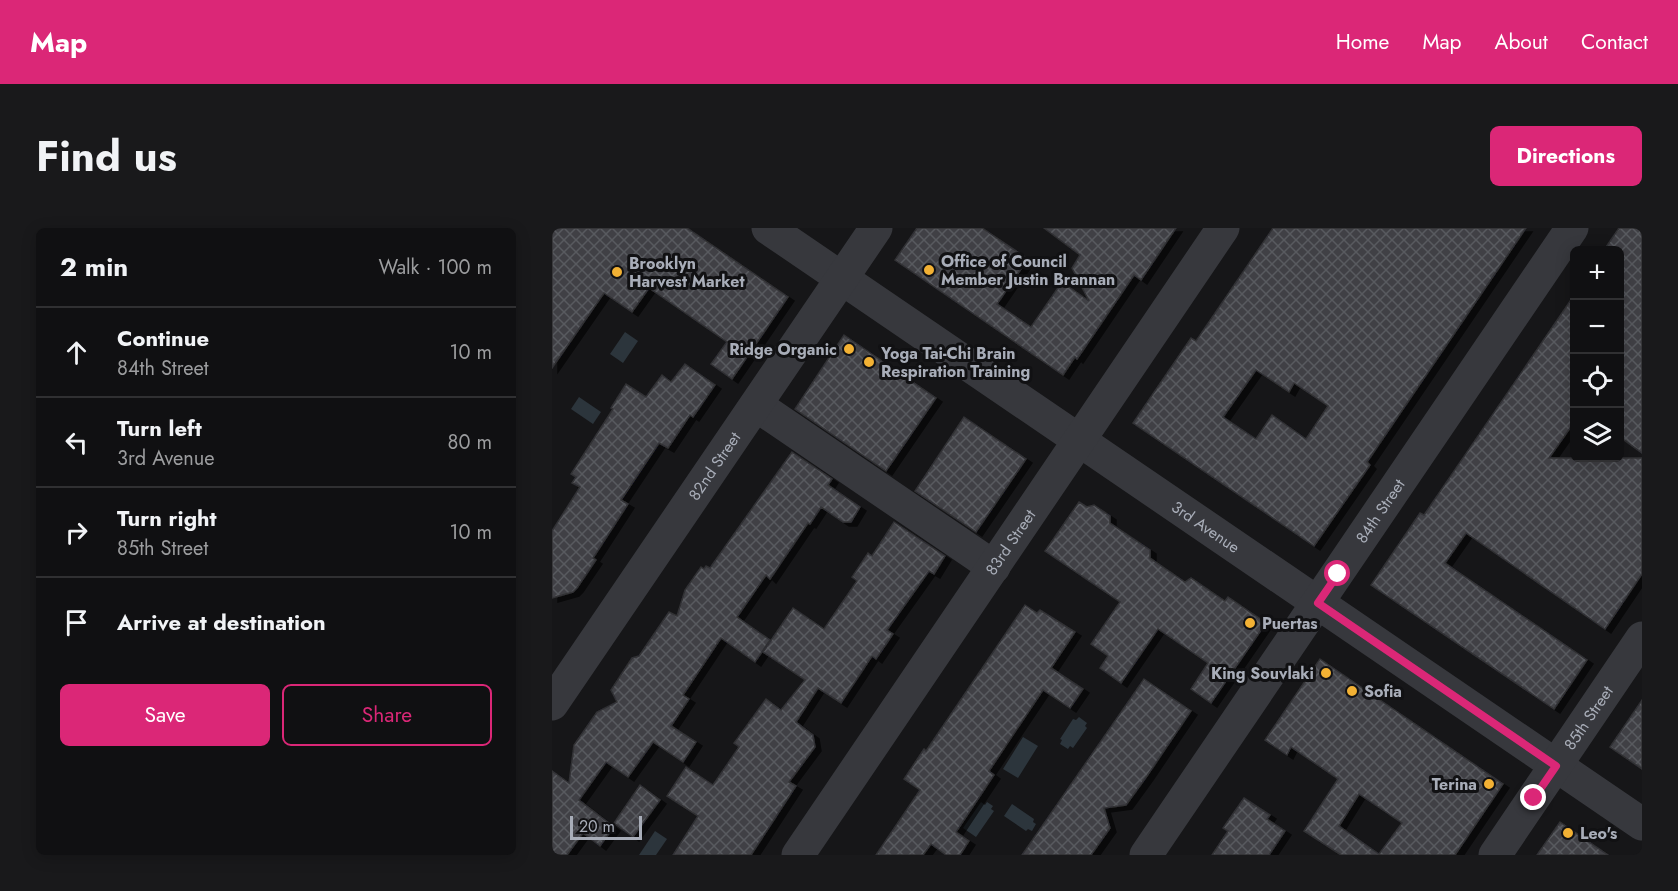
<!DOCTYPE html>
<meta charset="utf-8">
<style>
body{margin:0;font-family:Jost,sans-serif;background:#19191b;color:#f1f3f6}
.controls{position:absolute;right:18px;top:18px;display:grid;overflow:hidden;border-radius:9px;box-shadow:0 3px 15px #0003}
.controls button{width:54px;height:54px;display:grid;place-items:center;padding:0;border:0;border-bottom:2px solid #303032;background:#101012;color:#f1f3f6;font:30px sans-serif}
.scale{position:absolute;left:18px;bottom:15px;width:72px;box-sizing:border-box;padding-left:6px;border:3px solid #a8adb8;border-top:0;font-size:16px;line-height:21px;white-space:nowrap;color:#a8adb8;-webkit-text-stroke:4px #111113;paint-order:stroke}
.stop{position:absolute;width:18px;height:18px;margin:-14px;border:4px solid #db2777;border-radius:50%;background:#fff}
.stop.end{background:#db2777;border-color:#fff;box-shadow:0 2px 6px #0008}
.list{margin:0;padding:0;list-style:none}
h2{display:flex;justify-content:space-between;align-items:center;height:78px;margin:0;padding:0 24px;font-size:26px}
h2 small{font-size:20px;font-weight:400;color:#9c9d9f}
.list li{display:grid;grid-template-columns:39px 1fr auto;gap:18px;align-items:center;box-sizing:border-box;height:90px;padding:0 24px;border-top:2px solid #303032}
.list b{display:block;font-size:22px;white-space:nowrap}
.list p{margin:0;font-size:20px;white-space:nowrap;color:#9c9d9f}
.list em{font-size:20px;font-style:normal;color:#9c9d9f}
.actions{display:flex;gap:12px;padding:18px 24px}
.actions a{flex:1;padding:14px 0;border:2px solid #db2777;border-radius:9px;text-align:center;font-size:21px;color:#db2777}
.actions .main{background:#db2777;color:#fff}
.icon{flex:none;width:33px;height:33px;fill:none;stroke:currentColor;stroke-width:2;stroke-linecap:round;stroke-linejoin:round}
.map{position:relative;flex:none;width:1090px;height:627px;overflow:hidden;border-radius:9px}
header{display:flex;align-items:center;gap:36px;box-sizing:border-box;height:84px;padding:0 30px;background:#db2777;color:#fff}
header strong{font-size:28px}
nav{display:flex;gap:33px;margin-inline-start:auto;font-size:21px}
.intro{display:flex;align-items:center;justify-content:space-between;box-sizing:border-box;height:144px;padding:0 36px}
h1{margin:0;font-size:42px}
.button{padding:15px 27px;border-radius:9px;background:#db2777;color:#fff;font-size:21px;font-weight:700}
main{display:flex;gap:36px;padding:0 36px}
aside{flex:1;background:#101012;border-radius:9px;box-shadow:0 3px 15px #0003}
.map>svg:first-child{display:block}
</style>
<header>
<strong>Map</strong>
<nav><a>Home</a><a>Map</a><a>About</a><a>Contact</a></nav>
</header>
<div class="intro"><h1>Find us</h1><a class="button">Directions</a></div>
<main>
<aside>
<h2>2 min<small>Walk · 100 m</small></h2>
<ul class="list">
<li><svg class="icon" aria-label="ahead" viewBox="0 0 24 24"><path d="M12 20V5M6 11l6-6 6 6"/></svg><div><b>Continue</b><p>84th Street</p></div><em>10 m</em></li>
<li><svg class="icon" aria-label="left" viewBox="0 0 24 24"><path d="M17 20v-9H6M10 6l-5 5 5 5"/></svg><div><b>Turn left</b><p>3rd Avenue</p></div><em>80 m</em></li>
<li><svg class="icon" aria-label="right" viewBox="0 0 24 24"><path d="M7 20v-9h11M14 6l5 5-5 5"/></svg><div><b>Turn right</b><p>85th Street</p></div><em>10 m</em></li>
<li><svg class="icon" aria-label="arrive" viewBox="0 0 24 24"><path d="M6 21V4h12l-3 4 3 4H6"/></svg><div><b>Arrive at destination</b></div></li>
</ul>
<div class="actions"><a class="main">Save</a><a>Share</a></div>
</aside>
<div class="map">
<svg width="1090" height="627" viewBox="0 0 1090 627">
<defs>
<pattern id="building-cross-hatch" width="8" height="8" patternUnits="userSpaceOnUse" patternTransform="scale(1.5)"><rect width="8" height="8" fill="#404145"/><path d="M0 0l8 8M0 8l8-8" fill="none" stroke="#595a5e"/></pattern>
<filter id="shadow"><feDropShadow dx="6" dy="4" stdDeviation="0" flood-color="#0009"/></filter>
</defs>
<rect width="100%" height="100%" fill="#161618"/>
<g fill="#2c353c">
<path d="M 73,104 L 86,113 L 71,135 L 58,126 Z"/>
<path d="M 27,169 L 49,184 L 41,196 L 19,181 Z"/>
<path d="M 527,489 L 535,495 L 533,498 L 535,500 L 521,520 L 518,518 L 516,521 L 508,516 L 510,512 L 508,511 L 521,491 L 524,492 Z"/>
<path d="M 471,509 L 486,518 L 466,550 L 451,541 Z"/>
<path d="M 429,574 L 433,577 L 435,574 L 441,578 L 439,581 L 442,583 L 424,609 L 411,600 Z"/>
<path d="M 460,576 L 482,591 L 481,594 L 484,596 L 480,603 L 476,601 L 474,603 L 452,588 Z"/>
<path d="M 103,603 L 115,611 L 104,627 L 87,627 Z"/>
</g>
<g fill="url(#building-cross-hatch)" stroke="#303034" stroke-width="1.5" fill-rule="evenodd" filter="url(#shadow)">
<path d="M 0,0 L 135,0 L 236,69 L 180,151 L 159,136 L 175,114 L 97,60 L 80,84 L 52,65 L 0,140 Z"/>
<path d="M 365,0 L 430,0 L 476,31 L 445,76 L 479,99 L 510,54 L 537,73 L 520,40 L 528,27 L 492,0 L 624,0 L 589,52 L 582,47 L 525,131 L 523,129 L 511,147 L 343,32 Z"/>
<path d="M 721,0 L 974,0 L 815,234 L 818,237 L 762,318 L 581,195 L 639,110 L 644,113 ZM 704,142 L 737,164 L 742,155 L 776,178 L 754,211 L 720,187 L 704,211 L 671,189 Z"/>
<path d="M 1067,0 L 1090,0 L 1090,225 L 1068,209 L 1068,22 L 1052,22 Z"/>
<path d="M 1023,66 L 1023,193 L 997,230 L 1090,230 L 1090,346 L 1053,401 L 914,305 L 893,335 L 1035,432 L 1002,481 L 819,357 L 868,285 L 872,287 Z"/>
<path d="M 292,107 L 384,170 L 334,243 L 243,181 Z"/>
<path d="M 133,136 L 163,157 L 141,189 L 138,187 L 116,220 L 107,215 L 69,272 L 76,276 L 41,330 L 44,332 L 25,360 L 21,364 L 0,370 L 0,303 L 28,259 L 20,255 L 24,249 L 19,246 L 61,181 L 59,180 L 74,156 L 94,169 L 110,147 L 119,154 Z"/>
<path d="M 412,189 L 474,231 L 424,304 L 363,263 Z"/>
<path d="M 240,224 L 280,251 L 276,257 L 308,279 L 299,294 L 291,294 L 269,279 L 258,296 L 256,295 L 218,351 L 214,347 L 185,389 L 218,412 L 203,434 L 169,410 L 131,467 L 137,471 L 119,498 L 144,514 L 131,534 L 101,514 L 76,549 L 54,534 L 27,572 L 62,599 L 48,618 L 31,605 L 15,627 L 0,627 L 0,543 L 17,555 L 22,517 L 45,484 L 65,474 L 59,462 L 80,430 L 87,428 L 117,384 L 125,388 L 133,362 L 149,339 L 152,341 L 154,338 L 158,340 Z"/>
<path d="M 527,274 L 535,279 L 542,277 L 558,288 L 558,295 L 598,322 L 598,330 L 633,354 L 639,350 L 673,373 L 676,369 L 714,395 L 659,475 L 639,461 L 656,435 L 606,401 L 569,455 L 548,440 L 556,428 L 539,416 L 568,374 L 493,323 Z"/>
<path d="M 342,294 L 393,328 L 382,346 L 377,343 L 335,402 L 341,406 L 324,431 L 320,428 L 289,475 L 266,460 L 244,494 L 261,507 L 263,519 L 237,554 L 244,558 L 199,627 L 121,627 L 146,588 L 115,568 L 134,539 L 161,557 L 187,519 L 182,515 L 214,471 L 229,482 L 253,452 L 211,424 L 241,380 L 272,401 L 305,353 L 300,349 L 316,325 L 320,328 Z"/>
<path d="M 473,377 L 485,385 L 488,382 L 523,404 L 499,440 L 531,461 L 518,480 L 491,462 L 437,543 L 442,547 L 404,604 L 417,613 L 408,627 L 394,627 L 379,616 L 371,627 L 324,627 L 368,562 L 352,551 L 372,521 L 374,523 Z"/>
<path d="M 768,431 L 951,556 L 903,627 L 789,627 L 752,603 L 786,551 L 739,519 L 735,527 L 713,512 ZM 807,566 L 850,595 L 827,626 L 787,598 Z"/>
<path d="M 592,451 L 639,483 L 595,548 L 574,577 L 552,580 L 558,600 L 539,627 L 470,627 Z"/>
<path d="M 1090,472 L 1090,541 L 1058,519 Z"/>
<path d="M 88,557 L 108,572 L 81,609 L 62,595 Z"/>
<path d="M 692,570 L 718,587 L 715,591 L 733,603 L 717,627 L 660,627 L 676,603 L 671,600 Z"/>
<path d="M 1008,594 L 1056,627 L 985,627 Z"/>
</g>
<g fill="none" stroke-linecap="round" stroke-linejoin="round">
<g stroke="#37383d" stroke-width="33">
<path id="s1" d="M 216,0 L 1090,596"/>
<path d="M 204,177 L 442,339"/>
<path id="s2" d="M 0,476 L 324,0"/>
<path id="s3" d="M 246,627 L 671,0"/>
<path id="s4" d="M 594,627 L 1020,0"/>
<path id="s5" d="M 943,627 L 1090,410"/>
</g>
</g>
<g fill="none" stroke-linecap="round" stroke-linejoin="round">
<path stroke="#db2777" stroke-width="8" d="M 786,346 L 766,375 L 1004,538 L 982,570"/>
</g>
<g fill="#f2b134" stroke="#111113" stroke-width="2">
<circle cx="377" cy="42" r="6"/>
<circle cx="65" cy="44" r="6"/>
<circle cx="297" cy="121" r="6"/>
<circle cx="317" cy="134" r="6"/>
<circle cx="698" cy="395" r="6"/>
<circle cx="774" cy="445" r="6"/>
<circle cx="800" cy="463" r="6"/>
<circle cx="937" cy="556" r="6"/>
<circle cx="1016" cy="605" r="6"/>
</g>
<g text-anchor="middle" stroke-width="6" stroke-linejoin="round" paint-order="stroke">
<g font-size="16" font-weight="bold" fill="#a8adb8" stroke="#111113" text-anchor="start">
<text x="389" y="39">Office of Council<tspan x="389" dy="18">Member Justin Brannan</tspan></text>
<text x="77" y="41">Brooklyn<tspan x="77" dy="18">Harvest Market</tspan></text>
<text x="285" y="127" text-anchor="end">Ridge Organic</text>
<text x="329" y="131">Yoga Tai-Chi Brain<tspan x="329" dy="18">Respiration Training</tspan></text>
<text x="710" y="401">Puertas</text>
<text x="762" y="451" text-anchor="end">King Souvlaki</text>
<text x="812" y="469">Sofia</text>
<text x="925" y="562" text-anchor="end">Terina</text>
<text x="1028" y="611">Leo's</text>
</g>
<g font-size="16" fill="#a8adb8" stroke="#111113">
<text dy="6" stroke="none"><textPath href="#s2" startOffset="288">82nd Street</textPath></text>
<text dy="6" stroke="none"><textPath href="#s4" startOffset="416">84th Street</textPath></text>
<text dy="6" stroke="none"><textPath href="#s1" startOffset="530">3rd Avenue</textPath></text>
<text dy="6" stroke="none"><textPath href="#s3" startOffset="378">83rd Street</textPath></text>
<text dy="6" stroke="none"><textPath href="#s5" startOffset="166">85th Street</textPath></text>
</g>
</g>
</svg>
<div class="controls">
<button>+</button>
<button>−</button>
<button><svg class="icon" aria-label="locate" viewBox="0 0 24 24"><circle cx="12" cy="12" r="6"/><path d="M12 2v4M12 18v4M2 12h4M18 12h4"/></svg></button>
<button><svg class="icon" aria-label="layers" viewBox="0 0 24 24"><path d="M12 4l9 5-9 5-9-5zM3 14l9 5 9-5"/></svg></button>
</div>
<div class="scale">20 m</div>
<div class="stop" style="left:786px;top:346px"></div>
<div class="stop end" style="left:982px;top:570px"></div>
</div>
</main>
